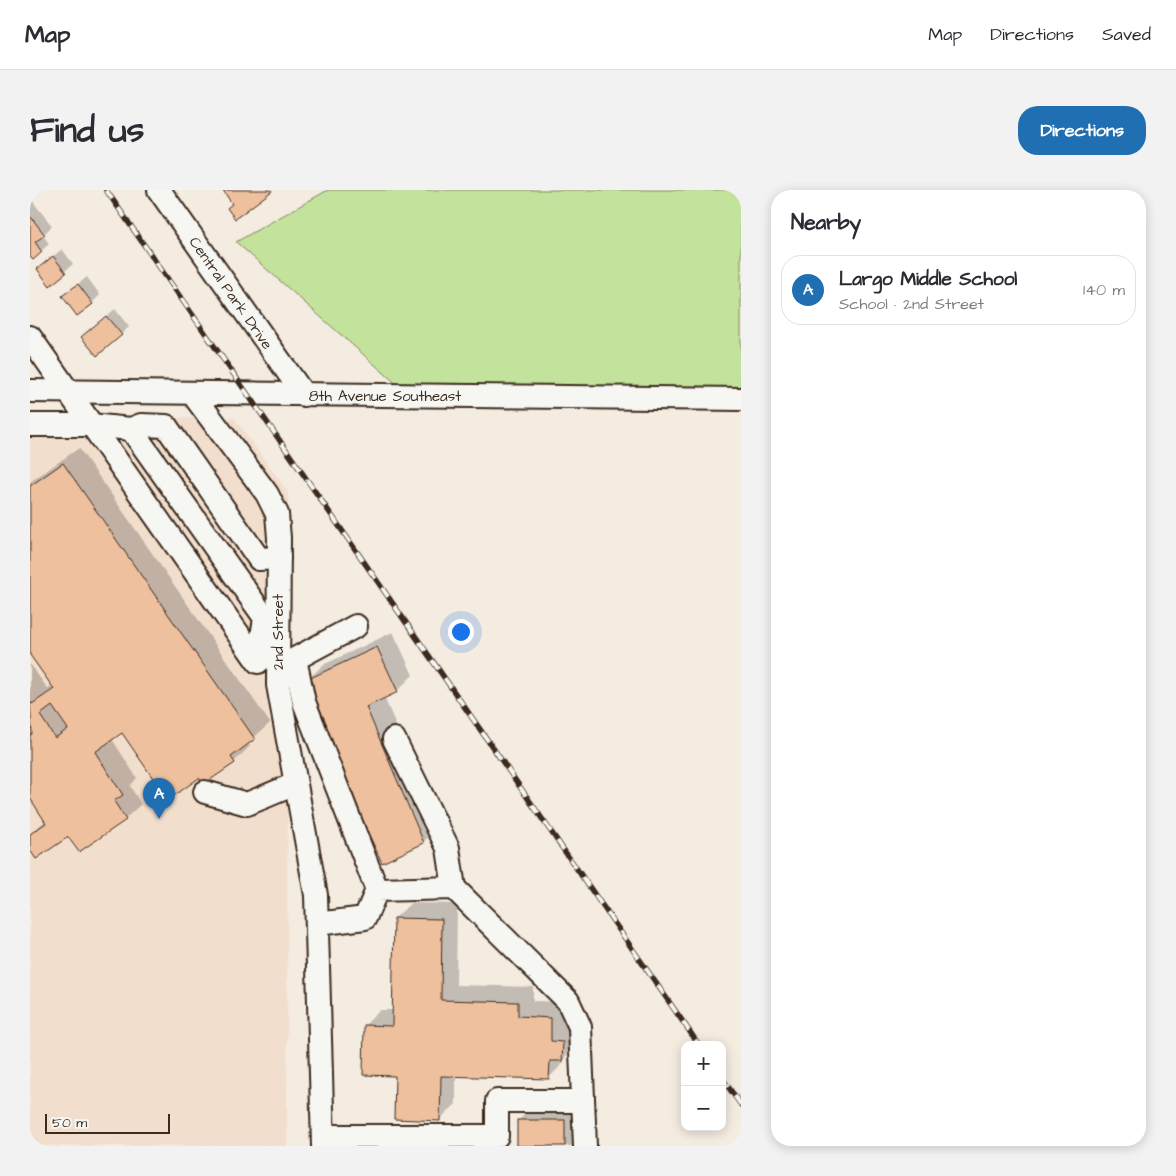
<!DOCTYPE html>
<meta charset="utf-8">
<style>
body{margin:0;font-family:"Architects Daughter",sans-serif;background:#f2f2f3;color:#2b2b33}
.controls{position:absolute;right:15px;bottom:15px;display:grid;overflow:hidden;border-radius:10px;box-shadow:0 2px 12px #0003}
.controls button{width:45px;height:45px;display:grid;place-items:center;padding:0;border:0;border-bottom:1px solid #e1e1e2;background:#fff;color:#2b2b33;font:25px sans-serif}
.scale{position:absolute;left:15px;bottom:12px;width:125px;box-sizing:border-box;padding-left:5px;border:2px solid #3b2a1e;border-top:0;font-size:14px;line-height:18px;white-space:nowrap;color:#3b2a1e;-webkit-text-stroke:4px #f6f6f2;paint-order:stroke}
.you{position:absolute;left:430px;top:441px;width:18px;height:18px;margin:-12px;border:4px solid #fff;border-radius:50%;background:#1a73e8;box-shadow:0 0 0 8px #1a73e833}
.badge{display:grid;place-items:center;width:32px;height:32px;border-radius:50%;background:#1f6fb2;color:#fff;font-size:16px;font-weight:700}
.pin{position:absolute;translate:-50% -41px;filter:drop-shadow(0 1px 2px #0008)}
.pin::after{content:'';position:absolute;top:26px;width:18px;height:15px;background:inherit;clip-path:polygon(0 0,100% 0,50% 100%)}
.list{margin:0;padding:0;list-style:none}
h2{display:flex;justify-content:space-between;align-items:center;height:65px;margin:0;padding:0 20px;font-size:21px}
h2 small{font-size:16px;font-weight:400;color:#7c7c81}
.list li{display:grid;grid-template-columns:32px 1fr auto;gap:15px;align-items:center;box-sizing:border-box;height:70px;margin:0 10px 10px;padding:0 10px;border:1px solid #e1e1e2;border-radius:20px}
.list b{display:block;font-size:19px;white-space:nowrap}
.list p{margin:0;font-size:16px;white-space:nowrap;color:#7c7c81}
.list em{font-size:16px;font-style:normal;color:#7c7c81}
.map{position:relative;flex:none;width:711px;height:956px;overflow:hidden;border-radius:20px}
header{display:flex;align-items:center;gap:30px;box-sizing:border-box;height:70px;padding:0 25px;background:#fff;border-bottom:1px solid #e1e1e2}
header strong{font-size:24px}
nav{display:flex;gap:28px;margin-inline-start:auto;font-size:18px}
.intro{display:flex;align-items:center;justify-content:space-between;box-sizing:border-box;height:120px;padding:0 30px}
h1{margin:0;font-size:35px}
.button{padding:12px 22px;border-radius:20px;background:#1f6fb2;color:#fff;font-size:18px;font-weight:700}
main{display:flex;gap:30px;padding:0 30px}
aside{flex:1;background:#fff;border-radius:20px;box-shadow:0 2px 12px #0003}
.map>svg:first-child{display:block}
</style>
<header>
<strong>Map</strong>
<nav><a>Map</a><a>Directions</a><a>Saved</a></nav>
</header>
<div class="intro"><h1>Find us</h1><a class="button">Directions</a></div>
<main>
<div class="map">
<svg width="711" height="956" viewBox="0 0 711 956">
<rect width="100%" height="100%" fill="#f4ebe1"/>
<filter id="ink" filterUnits="userSpaceOnUse"><feTurbulence type="fractalNoise" baseFrequency=".02" numOctaves="2"/><feDisplacementMap in="SourceGraphic" scale="10" xChannelSelector="R" yChannelSelector="G"/><feConvolveMatrix kernelMatrix="1 2 1 2 8 2 1 2 1" color-interpolation-filters="sRGB"/></filter>
<g filter="url(#ink)">
<path fill="#f2decd" d="M 0,227 L 204,228 L 258,302 L 257,956 L 0,956 Z"/>
<path fill="#c3e39c" stroke="#7f865d" d="M 298,0 L 711,0 L 711,199 L 370,197 L 206,52 Z"/>
<g fill="#0003">
<path d="M 0,8 L 22,36 L 13,45 L 19,54 L 3,68 L 0,64 Z"/>
<path d="M 32,59 L 43,74 L 20,94 L 8,79 Z"/>
<path d="M 57,87 L 70,105 L 62,113 L 34,106 Z"/>
<path d="M 85,119 L 99,137 L 91,144 L 60,140 Z"/>
<path d="M 49,258 L 240,533 L 218,553 L 220,556 L 204,572 L 169,587 L 92,541 L 82,549 L 107,588 L 100,596 L 111,614 L 95,629 L 0,657 L 0,644 L 16,630 L 0,606 L 0,546 L 3,543 L 0,539 L 0,474 L 18,499 L 23,496 L 0,463 L 0,292 Z"/>
<path d="M 363,442 L 383,485 L 367,501 L 354,507 L 409,637 L 393,652 L 292,538 L 297,533 L 277,490 L 293,475 Z"/>
<path d="M 381,713 L 427,714 L 426,795 L 503,797 L 503,811 L 536,812 L 536,836 L 548,836 L 547,854 L 535,867 L 534,872 L 519,888 L 426,885 L 426,914 L 410,929 L 366,885 L 335,835 L 350,820 L 364,820 L 365,728 Z"/>
<path d="M 500,919 L 546,919 L 546,956 L 488,956 L 488,931 Z"/>
</g>
<g fill="#eec09e" stroke="#3b2a1e" fill-rule="evenodd">
<path d="M 193,0 L 241,0 L 242,1 L 205,29 L 197,18 L 202,14 Z"/>
<path d="M 0,26 L 15,45 L 5,52 L 12,62 L 3,70 L 0,67 Z"/>
<path d="M 23,66 L 36,83 L 20,96 L 7,79 Z"/>
<path d="M 48,94 L 63,114 L 47,126 L 32,106 Z"/>
<path d="M 76,126 L 92,145 L 67,166 L 51,147 Z"/>
<path d="M 33,273 L 225,549 L 201,567 L 205,573 L 174,594 L 169,588 L 138,610 L 92,543 L 65,562 L 93,605 L 84,611 L 96,630 L 49,662 L 38,647 L 6,669 L 0,660 L 0,644 L 16,633 L 0,608 L 0,545 L 2,544 L 0,511 L 2,514 L 24,499 L 0,465 L 0,296 ZM 22,516 L 38,539 L 25,548 L 10,525 Z"/>
<path d="M 347,457 L 368,502 L 336,517 L 394,653 L 352,673 L 290,538 L 297,535 L 276,490 Z"/>
<path d="M 364,728 L 412,729 L 411,810 L 488,812 L 488,826 L 521,828 L 521,851 L 533,852 L 532,871 L 520,871 L 519,889 L 411,886 L 410,931 L 364,929 L 365,886 L 333,885 L 334,835 L 362,836 Z"/>
<rect x="487" y="930" width="48" height="26"/>
</g>
<g fill="none" stroke-linecap="round" stroke-linejoin="round">
<defs>
<g id="minor">
<path d="M 129,0 L 274,205"/>
<path d="M 0,147 L 228,472 L 235,428 L 101,239 L 111,235 L 136,236 L 229,369 L 249,368"/>
<path d="M 0,201 L 711,209"/>
<path d="M 162,203 L 237,304 L 247,324 L 249,348 L 248,495 L 286,705 L 293,956"/>
<path d="M 0,235 L 60,235 L 101,239"/>
<path d="M 326,436 L 265,469 L 274,512 L 347,700"/>
<path d="M 364,549 L 418,658 L 424,698"/>
<path d="M 175,602 L 217,614 L 265,594"/>
<path d="M 287,734 L 335,728 L 347,700 L 424,698 L 538,811 L 550,837 L 555,956"/>
<path d="M 293,946 L 467,946 L 467,911 L 553,911"/>
</g>
</defs>
<use href="#minor" stroke="#3b2a1e" stroke-width="26"/>
<use href="#minor" stroke="#f6f6f2" stroke-width="22"/>
<defs>
<g id="rail">
<path d="M 76,0 L 669,855"/>
<path d="M 692,888 L 711,915"/>
</g>
</defs>
<use href="#rail" stroke="#3b2a1e" stroke-width="5.5"/>
<use href="#rail" stroke="#f6f6f2" stroke-width="4" stroke-dasharray="11" stroke-linecap="butt"/>
</g>
</g>
<g text-anchor="middle" stroke-width="4" stroke-linejoin="round" paint-order="stroke">
<g font-size="15" fill="#3b2a1e" stroke="#f6f6f2">
<text transform="translate(201 103) rotate(55)" y="5">Central Park Drive</text>
<text x="355" y="211">8th Avenue Southeast</text>
<text transform="translate(248 442) rotate(-90)" y="5">2nd Street</text>
</g>
</g>
</svg>
<div class="controls">
<button>+</button>
<button>−</button>
</div>
<div class="scale">50 m</div>
<div class="you"></div>
<div class="pin badge" style="left:129px;top:629px">A</div>
</div>
<aside>
<h2>Nearby<small></small></h2>
<ul class="list">
<li><span class="badge">A</span><div><b>Largo Middle School</b><p>School · 2nd Street</p></div><em>140 m</em></li>
</ul>
</aside>
</main>
